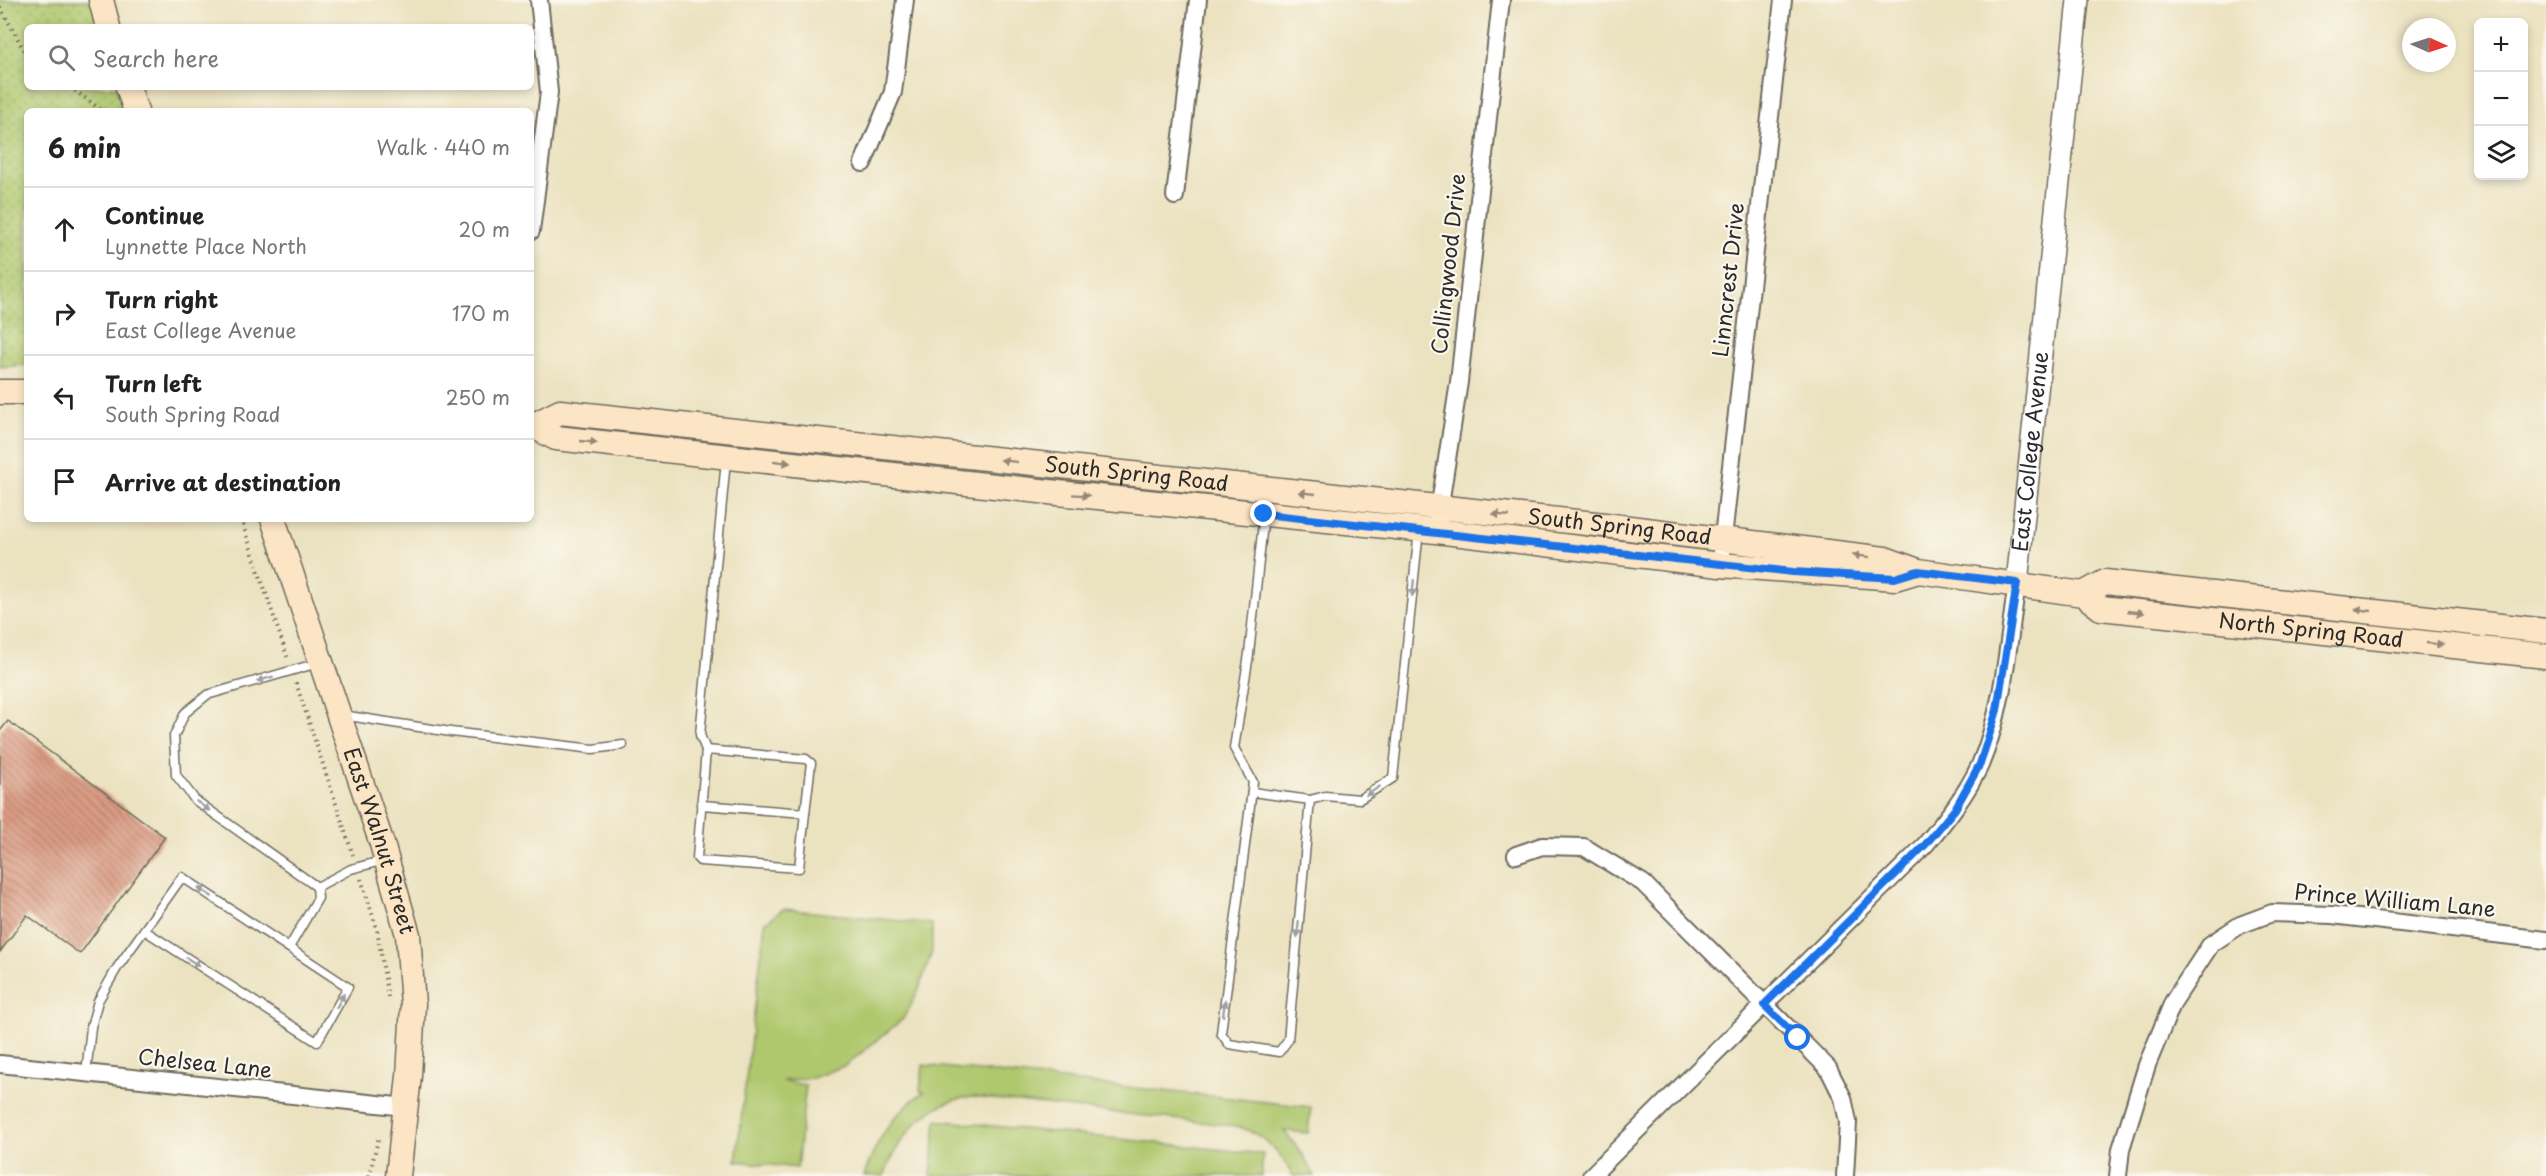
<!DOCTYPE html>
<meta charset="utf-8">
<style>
body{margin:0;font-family:"Playpen Sans",sans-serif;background:#f2f2f2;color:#222}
.controls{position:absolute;right:18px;top:18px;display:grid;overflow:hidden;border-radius:9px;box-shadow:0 3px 9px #0003}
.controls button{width:54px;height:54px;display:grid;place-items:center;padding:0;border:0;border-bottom:2px solid #e0e0e0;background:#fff;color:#222;font:30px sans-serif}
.compass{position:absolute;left:2402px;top:18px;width:54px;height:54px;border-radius:50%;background:#fff;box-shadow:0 3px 9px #0003;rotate:93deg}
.stop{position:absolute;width:18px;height:18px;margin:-14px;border:4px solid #1a73e8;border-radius:50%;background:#fff}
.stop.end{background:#1a73e8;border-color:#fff;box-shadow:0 2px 6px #0008}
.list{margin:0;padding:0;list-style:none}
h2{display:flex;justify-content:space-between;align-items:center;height:78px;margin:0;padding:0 24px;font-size:26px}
h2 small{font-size:20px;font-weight:400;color:#767676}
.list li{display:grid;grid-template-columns:39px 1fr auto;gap:18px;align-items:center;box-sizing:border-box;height:84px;padding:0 24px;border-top:2px solid #e0e0e0}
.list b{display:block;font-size:22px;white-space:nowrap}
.list p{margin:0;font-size:20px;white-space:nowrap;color:#767676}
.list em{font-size:20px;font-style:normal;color:#767676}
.icon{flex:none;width:33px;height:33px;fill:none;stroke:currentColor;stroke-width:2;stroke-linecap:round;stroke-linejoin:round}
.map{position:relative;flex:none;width:2546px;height:1176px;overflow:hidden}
.search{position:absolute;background:#fff;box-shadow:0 3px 9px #0003;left:24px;top:24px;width:510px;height:66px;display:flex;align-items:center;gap:15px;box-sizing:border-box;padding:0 21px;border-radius:9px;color:#767676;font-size:22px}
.panel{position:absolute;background:#fff;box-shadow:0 3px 9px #0003;left:24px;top:108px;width:510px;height:414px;border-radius:9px}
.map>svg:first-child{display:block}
</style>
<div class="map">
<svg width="2546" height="1176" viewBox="0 0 2546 1176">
<defs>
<pattern id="green-dots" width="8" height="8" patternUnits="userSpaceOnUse" patternTransform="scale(1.5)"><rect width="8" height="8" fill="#afc76d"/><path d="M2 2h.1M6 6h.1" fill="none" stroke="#8fa25a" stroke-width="1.8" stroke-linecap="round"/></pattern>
<pattern id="building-back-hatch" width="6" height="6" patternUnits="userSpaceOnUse" patternTransform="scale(1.5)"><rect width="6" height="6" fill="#da9b83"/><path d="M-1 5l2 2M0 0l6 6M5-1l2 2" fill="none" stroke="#b17f6b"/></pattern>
</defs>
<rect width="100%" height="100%" fill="#fbf7ec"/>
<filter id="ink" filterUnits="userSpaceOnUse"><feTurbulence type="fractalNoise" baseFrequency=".0167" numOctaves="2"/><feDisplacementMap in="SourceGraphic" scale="12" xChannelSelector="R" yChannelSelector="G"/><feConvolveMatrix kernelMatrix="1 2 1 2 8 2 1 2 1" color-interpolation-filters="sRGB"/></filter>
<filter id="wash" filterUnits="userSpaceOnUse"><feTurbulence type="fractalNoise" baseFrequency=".008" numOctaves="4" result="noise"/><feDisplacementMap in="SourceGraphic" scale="24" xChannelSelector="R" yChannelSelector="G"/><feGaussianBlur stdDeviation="1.35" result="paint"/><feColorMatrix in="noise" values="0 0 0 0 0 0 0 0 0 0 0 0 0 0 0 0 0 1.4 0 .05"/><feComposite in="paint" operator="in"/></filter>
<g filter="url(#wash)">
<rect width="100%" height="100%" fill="#ebe2c0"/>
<path fill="url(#green-dots)" stroke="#6d794c" stroke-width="1.5" d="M 0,0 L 94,0 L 102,27 L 27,27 L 27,87 L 120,87 L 127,111 L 27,111 L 27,365 L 0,367 Z"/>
<g fill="#afc76d" stroke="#6d794c" stroke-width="1.5">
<path d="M 783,909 L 932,924 L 932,952 L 919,989 L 903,1019 L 846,1065 L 813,1078 L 782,1081 L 806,1085 L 797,1168 L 736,1161 L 765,923 Z"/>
<path d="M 923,1065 L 1311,1107 L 1308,1133 L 1284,1131 L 1302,1153 L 1314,1176 L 1293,1176 C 1281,1152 1262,1133 1236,1126 L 973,1097 C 927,1100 899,1136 884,1176 L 864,1176 C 875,1143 894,1111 924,1092 L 920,1091 Z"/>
<path d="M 936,1120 L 1263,1154 L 1261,1176 L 931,1176 Z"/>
</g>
<g id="blocks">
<path fill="url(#building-back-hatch)" d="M 8,721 L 165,837 L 80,954 L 27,915 L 0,952 L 0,731 Z"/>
</g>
</g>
<g filter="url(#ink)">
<use href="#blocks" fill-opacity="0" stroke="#6e6b5f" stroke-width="1.5"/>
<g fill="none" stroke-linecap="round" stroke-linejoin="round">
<defs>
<g id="service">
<path d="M 726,460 L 700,735 L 706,750 L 697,858 L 700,861 L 799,868 L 805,813"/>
<path d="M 1264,514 L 1249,654 L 1234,748 L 1253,782 L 1221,1033 L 1229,1044 L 1279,1052 L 1288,1040 L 1310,800 L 1325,796 L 1360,799 L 1393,778 L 1419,530"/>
<path d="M 318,663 L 207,695 L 185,713 L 174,736 L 176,775 L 195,800 L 317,887 L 351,869 L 385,860"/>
<path d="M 342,715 L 451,732 L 593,749 L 623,745"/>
<path d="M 1252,792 L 1310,800"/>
<path d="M 702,805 L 805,813 L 811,763 L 806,759 L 706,750"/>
<path d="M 290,946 L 318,898 L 317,887"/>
<path d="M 86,1074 L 91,1027 L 98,1001 L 117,968 L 182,877 L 348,987 L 317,1042 L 144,930"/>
</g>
<g id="minor">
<path d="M 863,163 L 893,92 L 905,0"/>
<path d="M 1175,196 L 1198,0"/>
<path d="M 531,231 L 549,92 L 539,0"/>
<path d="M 1438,517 L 1459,382 L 1501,0"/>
<path d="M 1720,565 L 1783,0"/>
<path d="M 1516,855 L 1542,846 L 1584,847 L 1643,883 L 1828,1068 L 1843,1098 L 1848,1122 L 1845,1176"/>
<path d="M 0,1064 L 406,1107"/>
<path d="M 1591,1176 L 1925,845 C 1946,820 1966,795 1980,765 C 2004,709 2008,643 2017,583"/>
<path d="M 2118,1176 L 2121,1149 L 2147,1065 L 2173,1002 L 2211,944 L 2240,925 L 2272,913 L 2332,915 L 2546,940"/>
</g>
<g id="tertiary">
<path id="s1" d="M 2017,583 L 2078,0"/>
</g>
<g id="secondary">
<path d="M 101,0 L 108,27"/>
<path d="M 128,87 L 136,111"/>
<path d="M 0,392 L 27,392"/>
<path d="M 531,425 L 556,438 L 1058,493 L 1436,531 L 1720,565 L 1895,578 L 1918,571"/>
<path id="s2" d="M 534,425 L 560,412 L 1605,525 L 1885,559 L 1918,571 L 2083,594 L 2101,608 L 2546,656"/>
<path id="s3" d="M 273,519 L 382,844 L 408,935 L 413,1005 L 409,1076 L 398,1176"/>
<path d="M 2083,594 L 2105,582 L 2546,631"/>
</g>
</defs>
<use href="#service" stroke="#6e6b5f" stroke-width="11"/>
<use href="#minor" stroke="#6e6b5f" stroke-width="20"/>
<use href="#tertiary" stroke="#6e6b5f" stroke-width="24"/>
<use href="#secondary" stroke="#6e6b5f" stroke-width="27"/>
<g stroke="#6e6b5f" stroke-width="4" stroke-dasharray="1.5 4.5" stroke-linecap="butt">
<path d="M 0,7 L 27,55"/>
<path d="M 70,87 L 103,111"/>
<path d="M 241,519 L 288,659"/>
<path d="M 296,683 L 353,855"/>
<path d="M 361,879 L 377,929 L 388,997"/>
<path d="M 369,1176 L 379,1136"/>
</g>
<use href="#service" stroke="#fff" stroke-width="8"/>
<use href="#minor" stroke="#fff" stroke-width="16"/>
<use href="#tertiary" stroke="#fff" stroke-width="21"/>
<use href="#secondary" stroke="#fce5c4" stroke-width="24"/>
</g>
<defs><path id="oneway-solid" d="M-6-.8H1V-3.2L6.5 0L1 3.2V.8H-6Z" transform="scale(1.5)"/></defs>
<g fill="#948878">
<use href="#oneway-solid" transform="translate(589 442) rotate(6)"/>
<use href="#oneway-solid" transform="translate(1009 461) rotate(-173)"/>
<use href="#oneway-solid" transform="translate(782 462) rotate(6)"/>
<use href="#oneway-solid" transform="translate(1307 493) rotate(-174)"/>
<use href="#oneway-solid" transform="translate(1081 495) rotate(4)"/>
<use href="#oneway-solid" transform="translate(1501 515) rotate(-174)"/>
<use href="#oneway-solid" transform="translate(1861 556) rotate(-173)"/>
<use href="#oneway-solid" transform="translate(2363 610) rotate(-174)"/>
<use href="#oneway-solid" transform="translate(2136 612) rotate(6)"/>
<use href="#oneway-solid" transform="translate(2435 644) rotate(6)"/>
</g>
<g fill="#a0a0a0">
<use href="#oneway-solid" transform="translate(1413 588) rotate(96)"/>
<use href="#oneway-solid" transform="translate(265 679) rotate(164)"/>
<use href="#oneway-solid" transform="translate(1373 791) rotate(147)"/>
<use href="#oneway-solid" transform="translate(203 806) rotate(36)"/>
<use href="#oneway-solid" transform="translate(205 892) rotate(-147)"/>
<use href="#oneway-solid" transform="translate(1298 929) rotate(95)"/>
<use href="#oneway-solid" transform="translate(193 962) rotate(33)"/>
<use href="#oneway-solid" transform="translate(340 1001) rotate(-61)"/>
<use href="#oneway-solid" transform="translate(1224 1008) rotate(-83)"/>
</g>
</g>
<g fill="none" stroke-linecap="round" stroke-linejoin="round" filter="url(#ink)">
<path stroke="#1a73e8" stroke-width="8" d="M 1264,514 L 1793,572 L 1895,578 L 1918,571 L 2017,583 L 1997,710 L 1980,764 L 1955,809 L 1925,845 L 1764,1005 L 1798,1038"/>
</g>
<g text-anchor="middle" stroke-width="4.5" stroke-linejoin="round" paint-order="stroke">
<g font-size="21" fill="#2b2b2b" stroke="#fbf7ec">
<text transform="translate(1449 264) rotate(-84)" y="7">Collingwood Drive</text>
<text transform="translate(1729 280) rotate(-84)" y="7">Linncrest Drive</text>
<text dy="7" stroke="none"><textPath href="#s1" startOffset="132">East College Avenue</textPath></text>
<text dy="7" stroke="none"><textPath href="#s2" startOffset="609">South Spring Road</textPath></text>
<text dy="7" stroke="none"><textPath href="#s2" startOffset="1095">South Spring Road</textPath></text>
<text dy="7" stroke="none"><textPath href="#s2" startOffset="1798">North Spring Road</textPath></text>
<text dy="7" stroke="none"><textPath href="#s3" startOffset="339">East Walnut Street</textPath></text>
<text transform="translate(2395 901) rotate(5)" y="7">Prince William Lane</text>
<text transform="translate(205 1064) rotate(6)" y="7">Chelsea Lane</text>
</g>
</g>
</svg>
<div class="controls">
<button>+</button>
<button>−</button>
<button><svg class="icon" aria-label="layers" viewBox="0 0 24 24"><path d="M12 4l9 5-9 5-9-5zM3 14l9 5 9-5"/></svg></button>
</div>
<svg class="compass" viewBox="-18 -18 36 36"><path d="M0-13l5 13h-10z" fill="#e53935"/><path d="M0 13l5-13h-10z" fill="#767676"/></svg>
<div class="stop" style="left:1798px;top:1038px"></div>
<div class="stop end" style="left:1264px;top:514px"></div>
<div class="search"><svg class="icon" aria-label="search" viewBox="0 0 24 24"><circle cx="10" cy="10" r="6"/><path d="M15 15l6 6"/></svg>Search here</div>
<section class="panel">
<h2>6 min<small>Walk · 440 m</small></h2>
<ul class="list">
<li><svg class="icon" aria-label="ahead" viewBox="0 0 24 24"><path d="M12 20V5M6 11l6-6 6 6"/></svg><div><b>Continue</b><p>Lynnette Place North</p></div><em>20 m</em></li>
<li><svg class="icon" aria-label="right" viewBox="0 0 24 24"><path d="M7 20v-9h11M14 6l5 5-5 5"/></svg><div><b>Turn right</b><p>East College Avenue</p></div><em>170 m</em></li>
<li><svg class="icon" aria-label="left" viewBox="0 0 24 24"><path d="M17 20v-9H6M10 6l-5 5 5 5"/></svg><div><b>Turn left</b><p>South Spring Road</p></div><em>250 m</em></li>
<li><svg class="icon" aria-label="arrive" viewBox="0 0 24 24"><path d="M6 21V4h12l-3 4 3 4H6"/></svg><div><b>Arrive at destination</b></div></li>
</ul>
</section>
</div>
